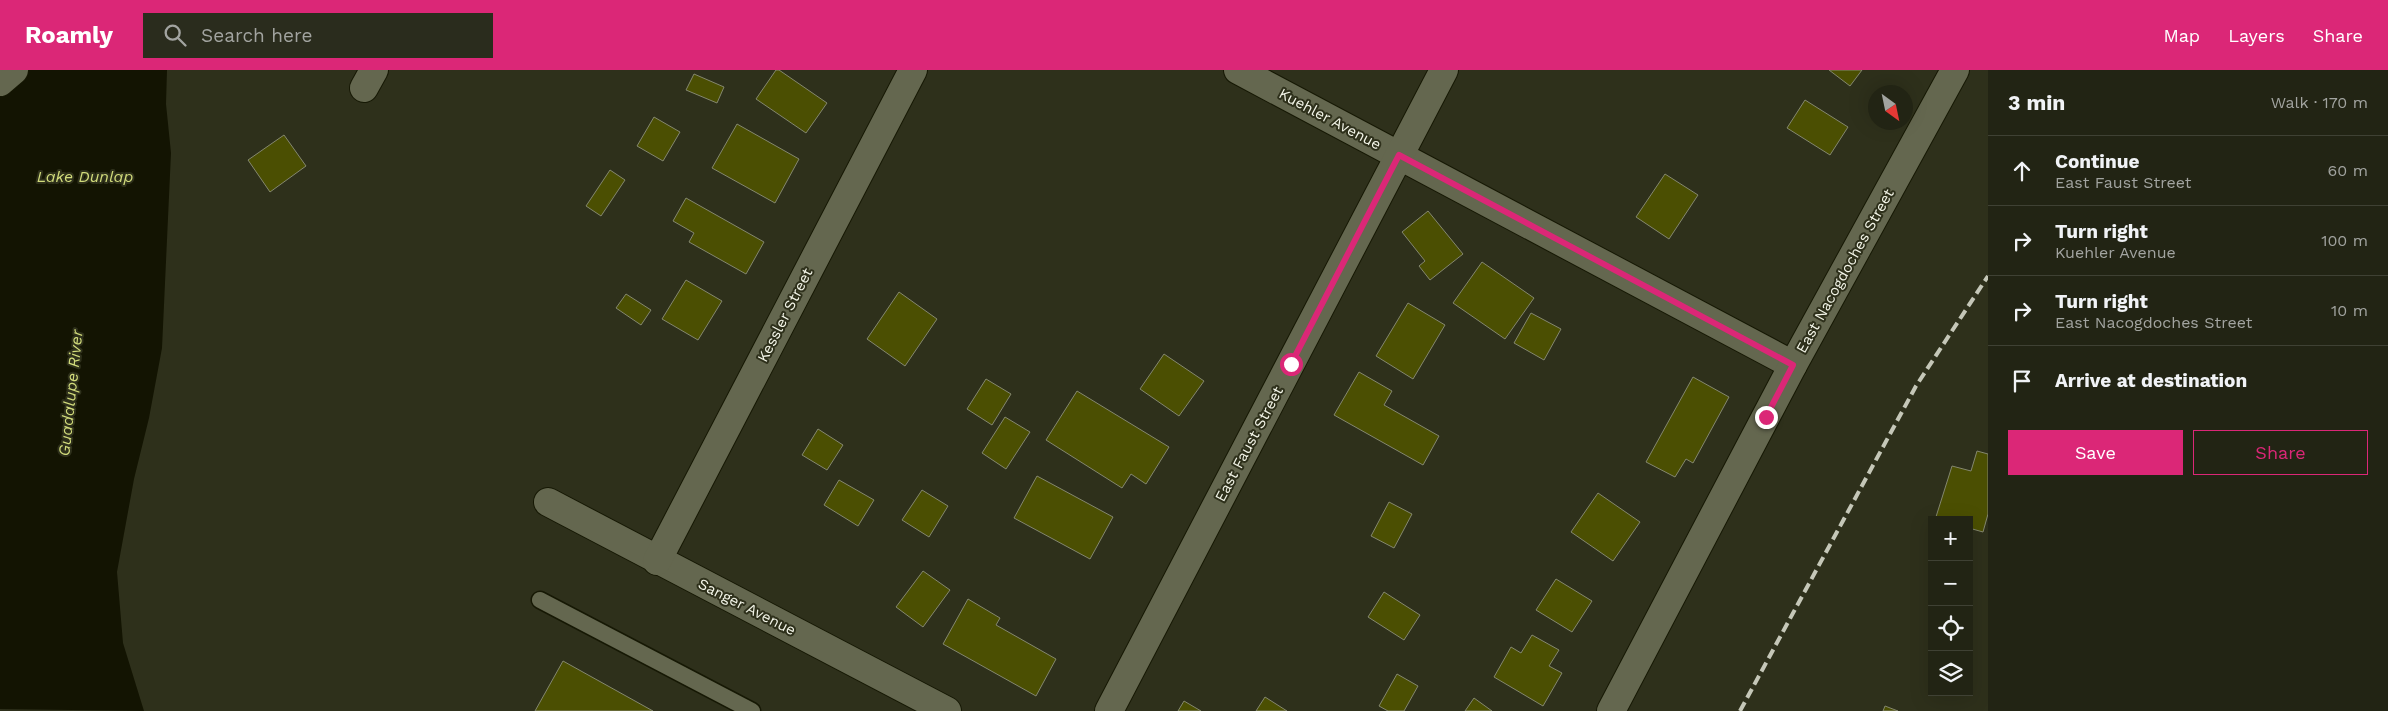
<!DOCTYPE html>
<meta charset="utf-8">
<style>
body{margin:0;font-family:"Work Sans",sans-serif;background:#2a2c1d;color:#f1f3f6}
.controls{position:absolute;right:15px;bottom:15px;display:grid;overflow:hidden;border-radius:0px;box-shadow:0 5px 20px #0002}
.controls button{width:45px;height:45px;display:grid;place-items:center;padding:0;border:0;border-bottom:1px solid #3f4134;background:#222414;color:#f1f3f6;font:25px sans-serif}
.compass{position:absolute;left:1868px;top:15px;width:45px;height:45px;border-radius:50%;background:#222414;box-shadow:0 5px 20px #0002;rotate:147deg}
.stop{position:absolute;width:15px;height:15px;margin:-11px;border:4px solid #db2777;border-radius:50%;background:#fff}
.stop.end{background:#db2777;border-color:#fff;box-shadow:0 1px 5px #0008}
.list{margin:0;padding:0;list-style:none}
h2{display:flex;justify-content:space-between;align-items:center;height:65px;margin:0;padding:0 20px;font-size:21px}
h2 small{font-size:16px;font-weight:400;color:#a2a4a0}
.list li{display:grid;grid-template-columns:32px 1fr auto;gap:15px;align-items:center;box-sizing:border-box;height:70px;padding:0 20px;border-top:1px solid #3f4134}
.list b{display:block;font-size:19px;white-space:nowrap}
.list p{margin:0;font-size:16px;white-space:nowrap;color:#a2a4a0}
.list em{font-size:16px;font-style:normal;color:#a2a4a0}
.actions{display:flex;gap:10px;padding:15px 20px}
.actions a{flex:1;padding:11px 0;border:1px solid #db2777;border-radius:0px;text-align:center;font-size:18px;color:#db2777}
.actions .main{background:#db2777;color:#fff}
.icon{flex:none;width:28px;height:28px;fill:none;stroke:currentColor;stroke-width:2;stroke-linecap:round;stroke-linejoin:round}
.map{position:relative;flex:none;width:1988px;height:641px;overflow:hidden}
header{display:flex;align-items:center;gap:30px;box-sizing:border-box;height:70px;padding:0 25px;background:#db2777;color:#fff}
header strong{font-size:24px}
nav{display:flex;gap:28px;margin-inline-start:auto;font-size:18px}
.search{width:350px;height:45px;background:#2a2c1d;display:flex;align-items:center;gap:12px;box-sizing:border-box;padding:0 18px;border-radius:0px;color:#a2a4a0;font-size:19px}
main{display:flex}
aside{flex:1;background:#222414}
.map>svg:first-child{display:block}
</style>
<header>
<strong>Roamly</strong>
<div class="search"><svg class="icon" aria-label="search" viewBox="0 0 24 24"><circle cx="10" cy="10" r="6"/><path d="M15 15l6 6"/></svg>Search here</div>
<nav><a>Map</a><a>Layers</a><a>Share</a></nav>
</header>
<main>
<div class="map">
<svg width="1988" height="641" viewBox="0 0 1988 641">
<rect width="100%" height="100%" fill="#2e301b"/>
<path fill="#131402" d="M 0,0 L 167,0 L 166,34 L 171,83 L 162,278 L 149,348 L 134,409 L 117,502 L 123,573 L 144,641 L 0,639 Z"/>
<g fill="#4b4f02" stroke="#84876f">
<path d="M 776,0 L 779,0 L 827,33 L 806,63 L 756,29 Z"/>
<path d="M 1829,0 L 1862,0 L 1850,16 Z"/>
<path d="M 694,4 L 724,17 L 717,33 L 686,20 Z"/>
<path d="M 1805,30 L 1848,57 L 1830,85 L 1787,58 Z"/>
<path d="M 654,47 L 680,62 L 663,91 L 637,76 Z"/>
<path d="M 737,54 L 799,89 L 775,133 L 712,98 Z"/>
<path d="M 284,65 L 306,96 L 270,122 L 248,90 Z"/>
<path d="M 610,100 L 625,110 L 601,146 L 586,136 Z"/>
<path d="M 1665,104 L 1698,125 L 1669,169 L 1636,147 Z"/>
<path d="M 686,128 L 764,172 L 746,204 L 689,172 L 694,163 L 673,151 Z"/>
<path d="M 1428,141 L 1463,184 L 1430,210 L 1419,196 L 1425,191 L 1402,162 Z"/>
<path d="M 1482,192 L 1534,228 L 1505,269 L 1453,233 Z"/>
<path d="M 686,210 L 722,231 L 698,270 L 662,249 Z"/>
<path d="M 899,222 L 937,249 L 905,296 L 867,269 Z"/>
<path d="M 626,224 L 651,240 L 641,255 L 616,238 Z"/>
<path d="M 1408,233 L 1445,255 L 1413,309 L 1376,286 Z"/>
<path d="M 1531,243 L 1561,259 L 1544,290 L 1514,273 Z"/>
<path d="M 1164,284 L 1204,311 L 1179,346 L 1140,319 Z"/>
<path d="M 1359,302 L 1392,321 L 1384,335 L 1439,366 L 1423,395 L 1334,345 Z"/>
<path d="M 1693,307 L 1729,327 L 1693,393 L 1686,389 L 1675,407 L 1646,392 Z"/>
<path d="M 986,309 L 1011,324 L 992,355 L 967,339 Z"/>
<path d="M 1077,321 L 1169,377 L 1146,414 L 1131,404 L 1122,418 L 1046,370 Z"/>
<path d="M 1005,347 L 1030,362 L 1006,399 L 982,383 Z"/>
<path d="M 818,359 L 843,375 L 827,400 L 802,385 Z"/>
<path d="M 1977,381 L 1988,384 L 1988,444 L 1983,462 L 1969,458 L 1969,450 L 1935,450 L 1952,396 L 1971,401 Z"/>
<path d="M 1037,406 L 1113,447 L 1090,489 L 1014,448 Z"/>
<path d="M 839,410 L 874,430 L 858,456 L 824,435 Z"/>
<path d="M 922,420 L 948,436 L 929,467 L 902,450 Z"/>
<path d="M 1598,423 L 1640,452 L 1613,491 L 1571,462 Z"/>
<path d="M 1389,432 L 1412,444 L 1394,478 L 1371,466 Z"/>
<path d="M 923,501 L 950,520 L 923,557 L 896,537 Z"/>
<path d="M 1556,509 L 1592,531 L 1572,562 L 1536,540 Z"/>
<path d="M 1384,522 L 1420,545 L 1404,570 L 1368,547 Z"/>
<path d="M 968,529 L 1000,548 L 996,555 L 1056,589 L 1036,626 L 943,574 Z"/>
<path d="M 1532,565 L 1559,580 L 1549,596 L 1562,603 L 1543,636 L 1494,607 L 1511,577 L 1521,583 Z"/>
<path d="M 563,591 L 653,641 L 535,641 Z"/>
<path d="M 1397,604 L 1418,616 L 1404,641 L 1388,641 L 1379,636 Z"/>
<path d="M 1265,627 L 1287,641 L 1256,641 Z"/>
<path d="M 1474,628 L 1492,641 L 1465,641 Z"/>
<path d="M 1184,631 L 1201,641 L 1178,641 Z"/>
<path d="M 1885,636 L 1898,641 L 1883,641 Z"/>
</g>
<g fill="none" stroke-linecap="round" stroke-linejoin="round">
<defs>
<path id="lane" d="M 540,530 L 752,641"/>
<g id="street">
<path d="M 1238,0 L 1793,295"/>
<path d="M 364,18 L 374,0"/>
<path d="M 548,432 L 947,641"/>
<path d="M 657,491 L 913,0"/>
<path d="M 1109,641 L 1444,0"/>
<path d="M 1611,641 L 1793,295 L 1955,0"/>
</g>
<path id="secondary" d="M 0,12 L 14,0"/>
</defs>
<use href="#lane" stroke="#161804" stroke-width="19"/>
<use href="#street" stroke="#161804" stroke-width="30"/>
<use href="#secondary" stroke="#161804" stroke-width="30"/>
<use href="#lane" stroke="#64674f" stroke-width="16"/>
<use href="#street" stroke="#64674f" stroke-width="28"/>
<use href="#secondary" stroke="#64674f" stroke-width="28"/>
<path stroke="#c5c7b8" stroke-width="4" stroke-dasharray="10 5" stroke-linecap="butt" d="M 1740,641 L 1916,316 L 1988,206"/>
</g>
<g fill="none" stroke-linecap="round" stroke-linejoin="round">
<path stroke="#db2777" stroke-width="6" d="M 1291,294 L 1399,85 L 1793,295 L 1766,347"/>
</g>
<g text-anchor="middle" stroke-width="4" stroke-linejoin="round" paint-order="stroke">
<g font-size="15" fill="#f3f5e8" stroke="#2e301b">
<text transform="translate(1330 49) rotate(28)" y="5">Kuehler Avenue</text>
<text transform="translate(1845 201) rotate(-61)" y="5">East Nacogdoches Street</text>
<text transform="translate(785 245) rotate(-63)" y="5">Kessler Street</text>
<text transform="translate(1249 374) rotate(-62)" y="5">East Faust Street</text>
<text transform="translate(747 537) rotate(27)" y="5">Sanger Avenue</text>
</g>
<g font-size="16" font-style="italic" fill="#d1db7b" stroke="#2e301b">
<text x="85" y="112">Lake Dunlap</text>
<text transform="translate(70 323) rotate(-84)" y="6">Guadalupe River</text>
</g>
</g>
</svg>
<div class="controls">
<button>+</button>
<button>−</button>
<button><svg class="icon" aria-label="locate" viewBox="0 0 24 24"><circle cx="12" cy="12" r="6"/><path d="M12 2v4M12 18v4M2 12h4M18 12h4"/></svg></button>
<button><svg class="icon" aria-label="layers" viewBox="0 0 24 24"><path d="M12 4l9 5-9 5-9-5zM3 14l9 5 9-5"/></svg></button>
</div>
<svg class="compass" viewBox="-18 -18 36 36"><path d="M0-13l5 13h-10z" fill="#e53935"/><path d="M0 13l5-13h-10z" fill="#a2a4a0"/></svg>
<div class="stop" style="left:1291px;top:294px"></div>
<div class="stop end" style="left:1766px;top:347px"></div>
</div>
<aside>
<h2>3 min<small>Walk · 170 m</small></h2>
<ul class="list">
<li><svg class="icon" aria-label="ahead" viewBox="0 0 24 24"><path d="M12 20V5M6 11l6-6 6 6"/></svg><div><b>Continue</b><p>East Faust Street</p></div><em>60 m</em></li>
<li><svg class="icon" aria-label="right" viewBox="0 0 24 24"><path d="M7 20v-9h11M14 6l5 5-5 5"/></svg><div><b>Turn right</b><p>Kuehler Avenue</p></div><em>100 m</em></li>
<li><svg class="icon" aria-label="right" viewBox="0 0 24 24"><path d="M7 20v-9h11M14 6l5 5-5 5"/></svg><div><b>Turn right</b><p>East Nacogdoches Street</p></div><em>10 m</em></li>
<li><svg class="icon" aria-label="arrive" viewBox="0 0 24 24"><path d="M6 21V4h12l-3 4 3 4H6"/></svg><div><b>Arrive at destination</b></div></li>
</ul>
<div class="actions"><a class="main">Save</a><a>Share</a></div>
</aside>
</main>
